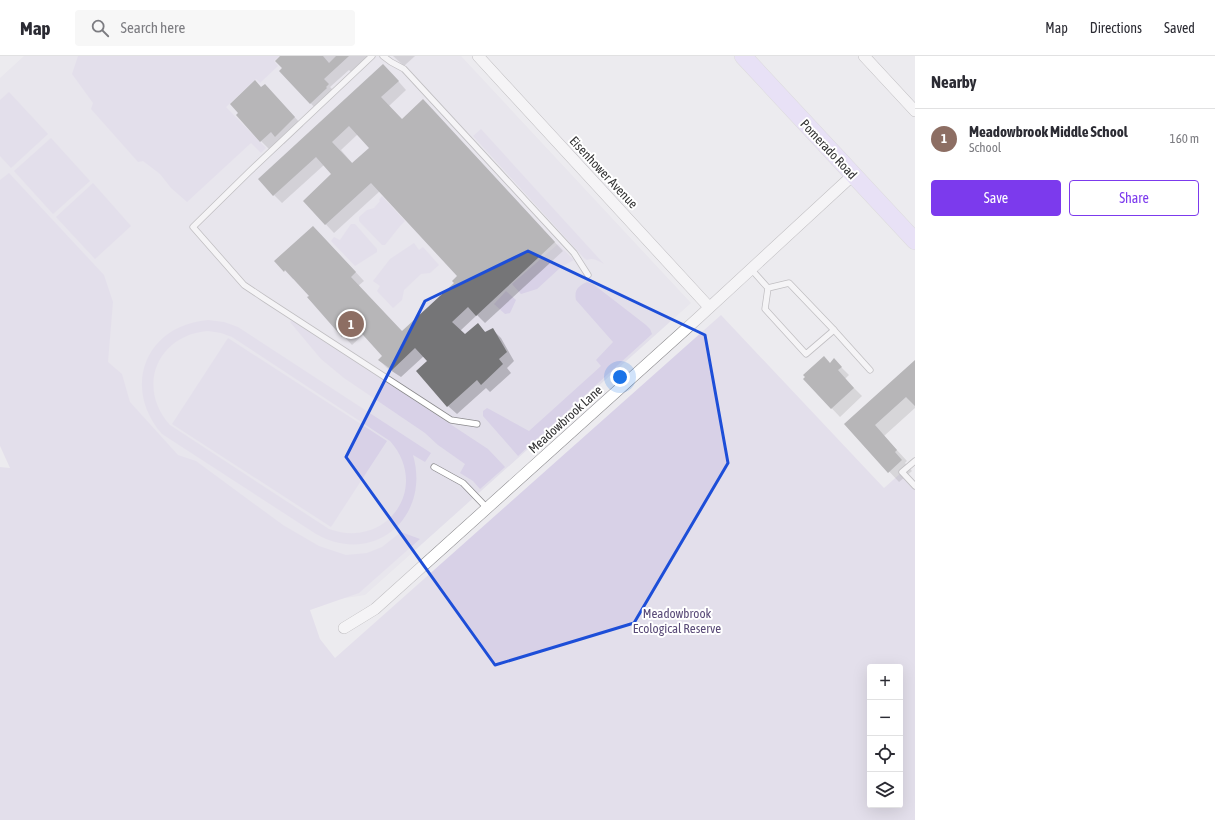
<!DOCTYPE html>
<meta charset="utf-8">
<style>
body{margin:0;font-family:"Asap Condensed",sans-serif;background:#f7f7f7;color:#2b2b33}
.controls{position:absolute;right:12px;bottom:12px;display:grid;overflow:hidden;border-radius:4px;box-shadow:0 4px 16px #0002}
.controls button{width:36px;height:36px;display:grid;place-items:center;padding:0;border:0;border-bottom:1px solid #e1e1e2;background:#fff;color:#2b2b33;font:20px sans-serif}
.you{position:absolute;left:620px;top:321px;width:14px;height:14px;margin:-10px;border:3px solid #fff;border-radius:50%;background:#1a73e8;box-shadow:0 0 0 6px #1a73e833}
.badge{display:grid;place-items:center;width:26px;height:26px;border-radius:50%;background:#7c3aed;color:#fff;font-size:13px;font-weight:700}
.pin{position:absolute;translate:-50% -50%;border:2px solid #fff;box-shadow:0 1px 4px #0006}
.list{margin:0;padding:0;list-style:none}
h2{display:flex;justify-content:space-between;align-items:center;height:52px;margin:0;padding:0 16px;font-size:17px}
h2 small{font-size:13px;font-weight:400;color:#7c7c81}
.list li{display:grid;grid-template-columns:26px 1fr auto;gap:12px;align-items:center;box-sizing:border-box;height:60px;padding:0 16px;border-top:1px solid #e1e1e2}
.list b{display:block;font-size:15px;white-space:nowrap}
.list p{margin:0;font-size:13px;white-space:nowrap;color:#7c7c81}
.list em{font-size:13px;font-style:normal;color:#7c7c81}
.actions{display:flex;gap:8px;padding:12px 16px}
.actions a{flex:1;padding:9px 0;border:1px solid #7c3aed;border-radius:4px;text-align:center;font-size:14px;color:#7c3aed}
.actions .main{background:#7c3aed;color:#fff}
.icon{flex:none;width:22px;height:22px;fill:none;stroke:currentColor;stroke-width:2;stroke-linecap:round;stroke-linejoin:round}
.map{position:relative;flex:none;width:915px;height:764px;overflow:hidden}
header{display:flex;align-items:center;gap:24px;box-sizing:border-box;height:56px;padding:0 20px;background:#fff;border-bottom:1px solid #e1e1e2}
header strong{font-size:19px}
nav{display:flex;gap:22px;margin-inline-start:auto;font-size:14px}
.search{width:280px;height:36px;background:#f7f7f7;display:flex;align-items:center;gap:10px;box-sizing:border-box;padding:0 14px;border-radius:4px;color:#7c7c81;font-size:15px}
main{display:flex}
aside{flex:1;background:#fff}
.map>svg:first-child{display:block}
</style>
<header>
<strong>Map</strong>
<div class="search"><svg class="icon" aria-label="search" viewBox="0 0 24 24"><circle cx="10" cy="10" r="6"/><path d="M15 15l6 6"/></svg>Search here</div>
<nav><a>Map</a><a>Directions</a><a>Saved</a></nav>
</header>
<main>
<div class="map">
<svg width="915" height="764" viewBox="0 0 915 764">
<rect width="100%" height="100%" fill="#ecebef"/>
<path fill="#e2dfea" d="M 24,0 L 461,0 L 691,247 L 365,539 L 339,543 L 310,554 L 0,232 L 0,22 Z"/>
<g fill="#d8d1e7" fill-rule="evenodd">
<path d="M 78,0 L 279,0 L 274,5 L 278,10 L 260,27 L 256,23 L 226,51 L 266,92 L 261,97 L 251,87 L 187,146 L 171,132 L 160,118 L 143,105 L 138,106 L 91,53 L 93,47 L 72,18 Z"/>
<path d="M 9,36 L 48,78 L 11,112 L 0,100 L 0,44 Z"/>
<path d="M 481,73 L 604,208 C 599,205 593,201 587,204 L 584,202 L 473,80 Z"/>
<path d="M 51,82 L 90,125 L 53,158 L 14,115 Z"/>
<path d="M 9,117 L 104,219 L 113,246 L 108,306 L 122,318 L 130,346 L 178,399 L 196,405 L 283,469 L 319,490 L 346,499 L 367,497 L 382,491 L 401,476 L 420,483 L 359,537 L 310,554 L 320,583 L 335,602 L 721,259 L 884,432 L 902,416 L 915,431 L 915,764 L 0,764 L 0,411 L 10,412 L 0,390 L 0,124 ZM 870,611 L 900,611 L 900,749 L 870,749 Z"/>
<path d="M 93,127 L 131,170 L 95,203 L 56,161 Z"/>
<path d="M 382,140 L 405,165 L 400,170 L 385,189 L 382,189 L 359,165 L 359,161 L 367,154 L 374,152 L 380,145 L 379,144 Z"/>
<path d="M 351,168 L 355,168 L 377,193 L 377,196 L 355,210 L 331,185 L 334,181 L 340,184 Z"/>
<path d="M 414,187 L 419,194 L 423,191 L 439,209 L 430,217 L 421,218 L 404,234 L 402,244 L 393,252 L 377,235 L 380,230 L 373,225 L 390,203 Z"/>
<path d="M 558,188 L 574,204 L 561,211 L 537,233 L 521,238 L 512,228 Z"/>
<path d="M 587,226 L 593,228 L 646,269 L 650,273 L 652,278 L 518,400 L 483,360 L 483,355 L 487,352 L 489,353 L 529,375 L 601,310 L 596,304 L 613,286 L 576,244 C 574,234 578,230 587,226 Z"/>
<path d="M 506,235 L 516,244 L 510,257 L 505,258 L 494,248 Z"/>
<path d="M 208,264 L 224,266 L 238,271 L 431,397 L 425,406 L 413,399 C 431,461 374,511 316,478 L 162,378 C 121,331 146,269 208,264 ZM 208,275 L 221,277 L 232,281 L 390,385 C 431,431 387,494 329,473 L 170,369 C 136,331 157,279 208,275 Z"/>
<path d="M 292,264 L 488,393 L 505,411 L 480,433 L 473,425 L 460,417 L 465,408 L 438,389 L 425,377 L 344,322 L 321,303 L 290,266 Z"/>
<path d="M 228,282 L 387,385 L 331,471 L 172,368 Z"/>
</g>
<g fill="#0003" fill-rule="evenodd">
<path d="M 282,0 L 367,0 L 367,1 L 351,16 L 349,14 L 330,31 L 335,36 L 317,54 L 280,15 L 283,12 Z"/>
<path d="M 393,0 L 415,0 L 404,10 Z"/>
<path d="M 392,18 L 406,34 L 389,50 L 402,64 L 432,53 L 563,195 L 485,267 L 477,259 L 460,275 L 465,280 L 478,268 L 486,277 L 492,273 L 501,282 L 514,305 L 507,312 L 511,317 L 490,336 L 486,332 L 457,358 L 448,350 L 428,305 L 424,300 L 401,321 L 387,312 L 379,304 L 384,300 L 364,278 L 352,289 L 308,242 L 310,240 L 294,222 L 293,223 L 276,205 L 321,179 L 364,225 L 358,230 L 402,276 L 455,227 L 459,220 L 380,135 L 334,177 L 304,145 L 333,118 L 324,109 L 282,147 L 274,139 ZM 358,78 L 370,92 L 353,108 L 341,94 Z"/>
<path d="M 262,33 L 273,38 L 303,70 L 284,88 L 279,84 L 269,93 L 261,85 Z"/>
<path d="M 834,304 L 849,319 L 845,323 L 862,340 L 840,361 L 804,323 L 830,308 Z"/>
<path d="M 915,305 L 915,352 L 884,380 L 907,405 L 905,407 L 912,415 L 899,426 L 845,368 Z"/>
</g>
<g fill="#757577" fill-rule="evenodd">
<path d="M 280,0 L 323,0 L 329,7 L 336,0 L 349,0 L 324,23 L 329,28 L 326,31 L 327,32 L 310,48 L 279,15 L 282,12 L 275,5 Z"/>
<path d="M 383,8 L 399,25 L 381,41 L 402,63 L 423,43 L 555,186 L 476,260 L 468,251 L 452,266 L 465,278 L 478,267 L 485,276 L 493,272 L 507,296 L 499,303 L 503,308 L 481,329 L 477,324 L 447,351 L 416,315 L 427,305 L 415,292 L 392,314 L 378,304 L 382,300 L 355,270 L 342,281 L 307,241 L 309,240 L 285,214 L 284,216 L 274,205 L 313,170 L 356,216 L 351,221 L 402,275 L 454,227 L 452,225 L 457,220 L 371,127 L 325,169 L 303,145 L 331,118 L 316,101 L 273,140 L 258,123 ZM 349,70 L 369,92 L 352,107 L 332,86 Z"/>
<path d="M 255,24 L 261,31 L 265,28 L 295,61 L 275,81 L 271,76 L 260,86 L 236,59 L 238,57 L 230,48 Z"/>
<path d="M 824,300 L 830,307 L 834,302 L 842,311 L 838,314 L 854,332 L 831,353 L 803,323 L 805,321 L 803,319 Z"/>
<path d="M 915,304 L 915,350 L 906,341 L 875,369 L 897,394 L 895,396 L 902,404 L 888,417 L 844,368 Z"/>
</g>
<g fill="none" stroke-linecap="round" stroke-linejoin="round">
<defs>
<g id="service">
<path d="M 372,0 L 249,116 L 193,171 L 244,229 L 265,243 L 451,364 L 477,368"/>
<path d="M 383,0 L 391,6 L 404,13 L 574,197 L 588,219"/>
<path d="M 751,213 L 768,232 L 765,253 L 806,298 L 834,274 L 789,227 L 768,232"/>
<path d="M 834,274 L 870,314"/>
<path d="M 915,405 L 902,416 L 915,430"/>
<path d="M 434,411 L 463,427 L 487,452"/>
</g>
<g id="minor">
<path d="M 478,0 L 709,251"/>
<path d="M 864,0 L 915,55"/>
<path d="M 344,572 L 375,553 L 697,263 L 853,119"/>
</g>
<path id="primary" d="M 743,0 L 915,185"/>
</defs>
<use href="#service" stroke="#8b8a8d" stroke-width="7"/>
<use href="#minor" stroke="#8b8a8d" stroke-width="12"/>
<use href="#primary" stroke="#c9c9ca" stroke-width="18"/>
<use href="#service" stroke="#fff" stroke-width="5.5"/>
<use href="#minor" stroke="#fff" stroke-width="11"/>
<use href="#primary" stroke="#e2d4fe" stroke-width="17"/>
</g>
<path d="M0 0H915V764H0ZM 528,195 L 705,279 L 728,407 L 634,567 L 495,609 L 346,401 L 425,245 Z" fill="#ecebef" fill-opacity=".55" fill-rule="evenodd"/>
<path fill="none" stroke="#1d4ed8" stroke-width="3" stroke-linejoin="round" d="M 528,195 L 705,279 L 728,407 L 634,567 L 495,609 L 346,401 L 425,245 Z"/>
<g text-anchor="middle" stroke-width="4" stroke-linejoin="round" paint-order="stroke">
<g font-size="13" fill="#313132" stroke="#fff">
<text transform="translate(829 93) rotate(47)" y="5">Pomerado Road</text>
<text transform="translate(604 116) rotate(47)" y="5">Eisenhower Avenue</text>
<text transform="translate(565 363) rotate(-42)" y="5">Meadowbrook Lane</text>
</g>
<g font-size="13" fill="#5a4b78" stroke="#fff">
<text x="677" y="562">Meadowbrook<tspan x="677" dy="15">Ecological Reserve</tspan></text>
</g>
</g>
</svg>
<div class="controls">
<button>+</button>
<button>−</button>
<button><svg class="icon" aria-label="locate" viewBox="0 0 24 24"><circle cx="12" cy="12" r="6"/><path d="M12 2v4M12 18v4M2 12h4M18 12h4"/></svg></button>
<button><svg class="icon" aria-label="layers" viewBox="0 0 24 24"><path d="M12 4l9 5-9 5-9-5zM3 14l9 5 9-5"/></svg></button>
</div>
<div class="you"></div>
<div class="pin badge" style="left:351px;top:268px;background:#8d6e63">1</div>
</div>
<aside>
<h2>Nearby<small></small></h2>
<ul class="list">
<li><span class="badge" style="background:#8d6e63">1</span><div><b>Meadowbrook Middle School</b><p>School</p></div><em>160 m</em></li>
</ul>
<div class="actions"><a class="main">Save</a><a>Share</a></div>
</aside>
</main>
